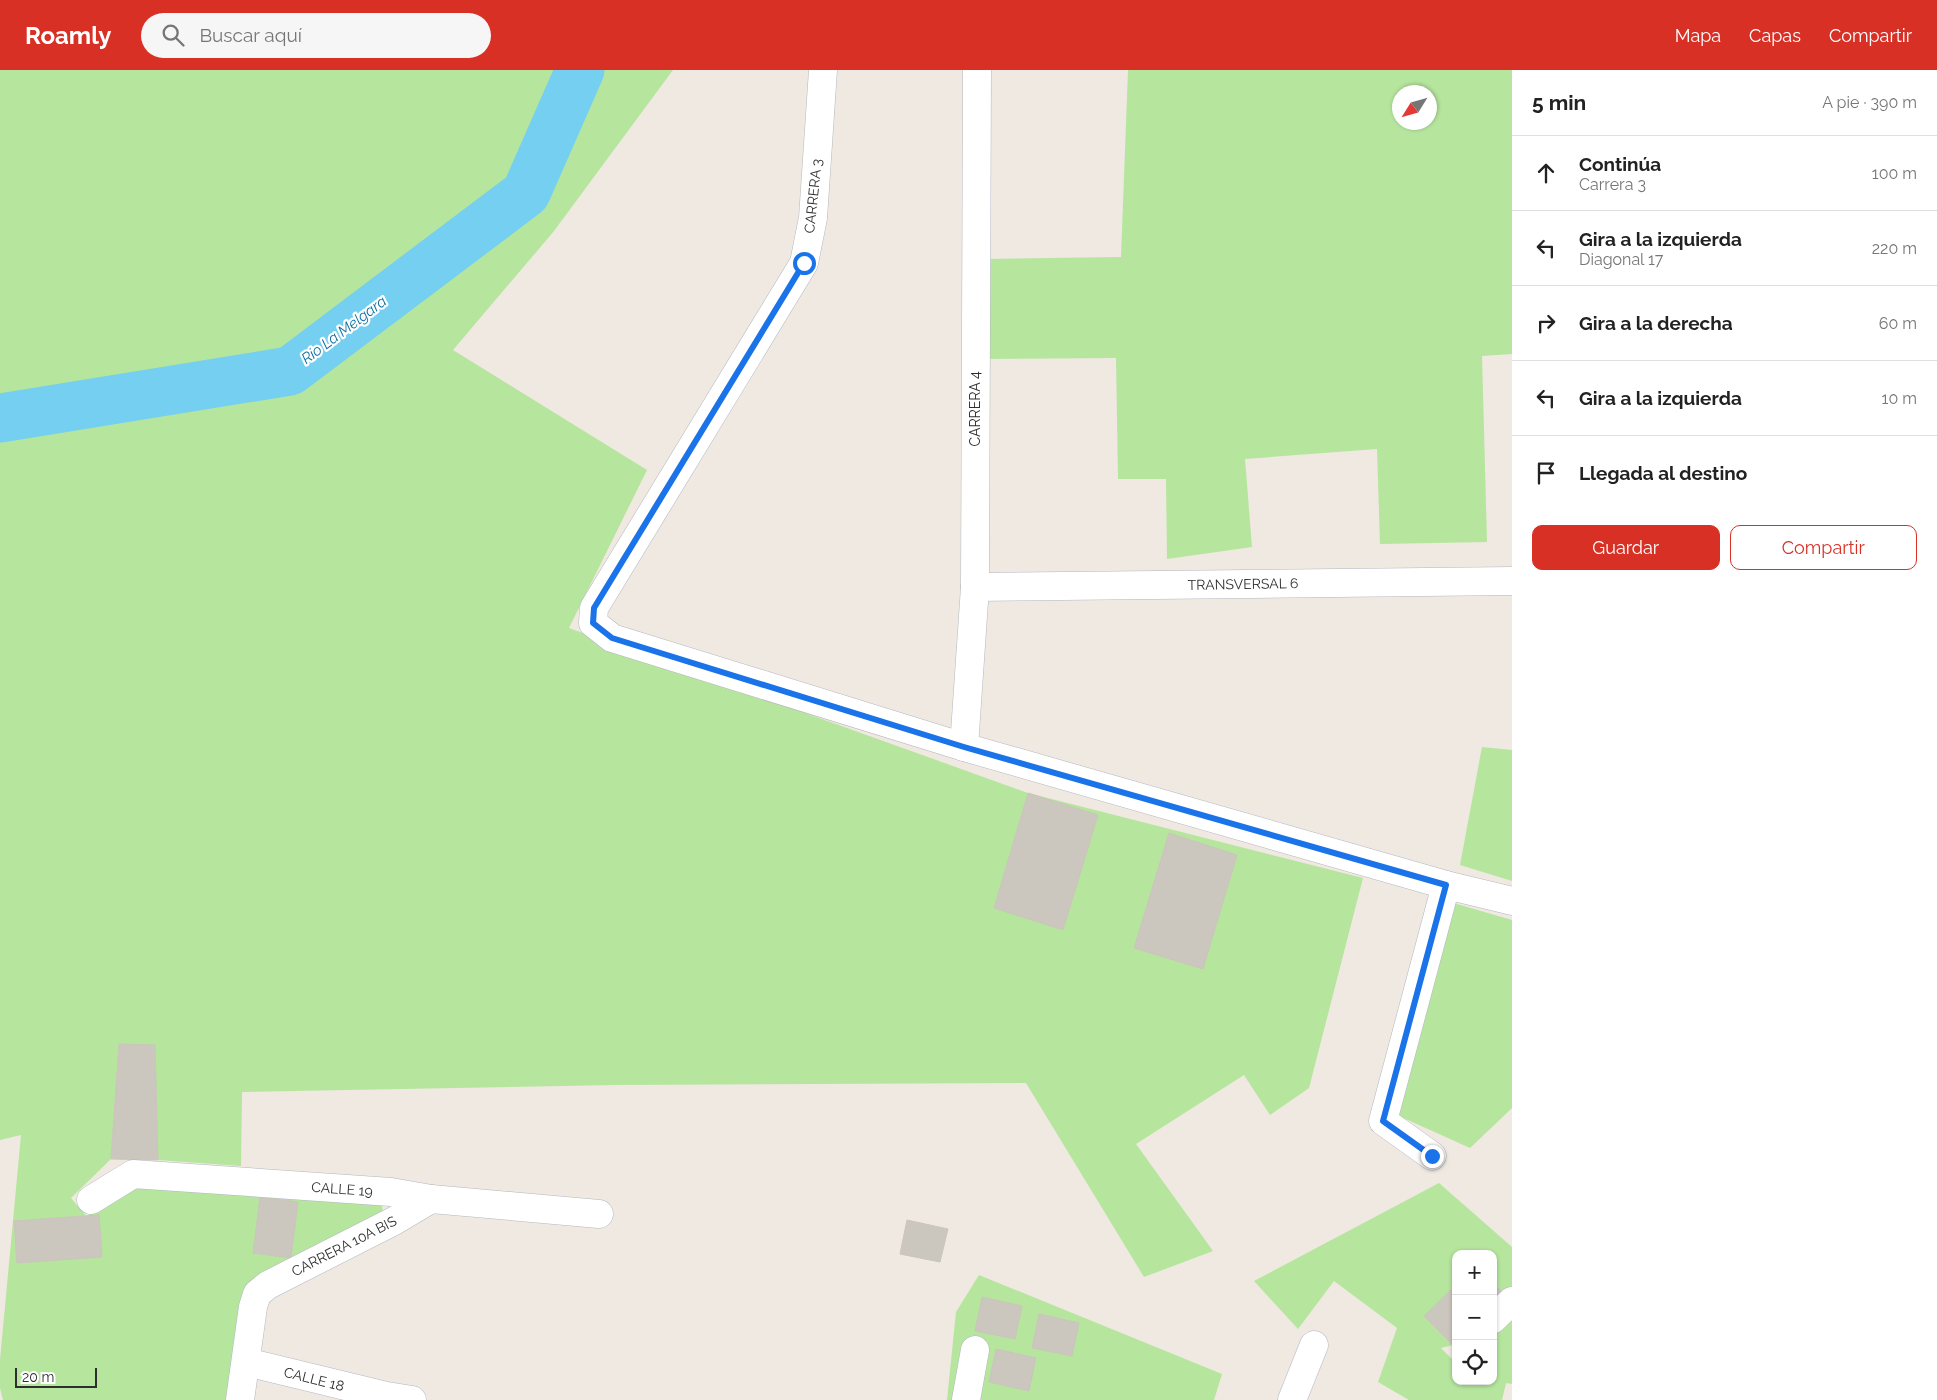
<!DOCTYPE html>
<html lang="es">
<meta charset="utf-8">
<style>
body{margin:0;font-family:Raleway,sans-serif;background:#f6f6f6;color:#222}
.controls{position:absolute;right:15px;bottom:15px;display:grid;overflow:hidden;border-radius:10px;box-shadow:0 1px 4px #0004}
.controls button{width:45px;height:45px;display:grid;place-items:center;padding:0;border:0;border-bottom:1px solid #e0e0e0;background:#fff;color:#222;font:25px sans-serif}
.compass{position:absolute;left:1392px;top:15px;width:45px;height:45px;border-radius:50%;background:#fff;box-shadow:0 1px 4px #0004;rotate:233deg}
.scale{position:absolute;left:15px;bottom:12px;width:82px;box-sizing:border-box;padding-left:5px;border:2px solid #2e2e2e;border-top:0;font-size:14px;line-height:18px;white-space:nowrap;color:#2e2e2e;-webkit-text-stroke:4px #fff;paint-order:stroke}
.stop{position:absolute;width:15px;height:15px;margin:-11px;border:4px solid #1a73e8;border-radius:50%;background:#fff}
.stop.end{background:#1a73e8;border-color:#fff;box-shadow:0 1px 5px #0008}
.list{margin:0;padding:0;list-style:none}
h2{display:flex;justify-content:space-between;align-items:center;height:65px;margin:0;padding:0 20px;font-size:21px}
h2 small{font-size:16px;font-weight:400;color:#767676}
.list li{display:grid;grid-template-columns:32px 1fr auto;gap:15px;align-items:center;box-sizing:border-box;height:75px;padding:0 20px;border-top:1px solid #e0e0e0}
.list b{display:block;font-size:19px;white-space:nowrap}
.list p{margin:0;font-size:16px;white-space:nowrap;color:#767676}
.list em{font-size:16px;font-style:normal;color:#767676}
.actions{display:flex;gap:10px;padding:15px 20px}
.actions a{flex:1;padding:11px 0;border:1px solid #d93025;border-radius:10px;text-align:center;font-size:18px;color:#d93025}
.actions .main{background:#d93025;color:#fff}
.icon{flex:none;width:28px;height:28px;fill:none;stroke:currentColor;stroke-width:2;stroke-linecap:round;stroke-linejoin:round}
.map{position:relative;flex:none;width:1512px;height:1330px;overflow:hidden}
header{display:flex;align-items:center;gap:30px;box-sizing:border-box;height:70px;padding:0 25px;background:#d93025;color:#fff}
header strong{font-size:24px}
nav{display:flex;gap:28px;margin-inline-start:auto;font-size:18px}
.search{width:350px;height:45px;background:#f6f6f6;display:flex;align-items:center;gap:12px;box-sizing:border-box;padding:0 18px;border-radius:28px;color:#767676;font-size:19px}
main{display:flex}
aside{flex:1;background:#fff}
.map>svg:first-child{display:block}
</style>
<header>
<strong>Roamly</strong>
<div class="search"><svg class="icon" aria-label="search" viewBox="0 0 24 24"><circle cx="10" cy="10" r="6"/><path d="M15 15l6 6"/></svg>Buscar aquí</div>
<nav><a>Mapa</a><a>Capas</a><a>Compartir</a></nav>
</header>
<main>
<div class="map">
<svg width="1512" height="1330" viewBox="0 0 1512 1330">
<rect width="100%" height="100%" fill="#efe9e1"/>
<g fill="#b6e59e" fill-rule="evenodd">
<path d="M 0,0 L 673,0 L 554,161 L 453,280 L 647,400 L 569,558 L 1028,723 L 1363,808 L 1309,1018 L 1270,1045 L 1244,1005 L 1136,1074 L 1213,1181 L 1144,1207 L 1026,1013 L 615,1015 L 242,1022 L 241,1096 L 158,1090 L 155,976 L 119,974 L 111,1089 L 71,1128 L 86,1146 L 135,1116 L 260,1127 L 382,1133 L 383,1147 L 248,1214 L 230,1330 L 3,1330 L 0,1318 L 0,1290 L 21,1065 L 0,1070 Z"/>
<path d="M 1128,0 L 1512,0 L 1512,284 L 1482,286 L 1487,472 L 1380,474 L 1377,379 L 1245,389 L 1252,477 L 1167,489 L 1166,409 L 1118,409 L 1116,288 L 978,289 L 983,189 L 1121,187 ZM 1400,22 L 1430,22 L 1430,52 L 1400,52 Z"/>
<path d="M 1482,677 L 1512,680 L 1512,811 L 1460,795 Z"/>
<path d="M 1450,832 L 1512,850 L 1512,1038 L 1470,1078 L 1399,1046 Z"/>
<path d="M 1439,1113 L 1512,1177 L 1512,1216 L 1493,1234 L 1493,1184 L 1456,1184 L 1456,1272 L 1453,1275 L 1441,1278 L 1456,1293 L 1456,1311 L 1493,1311 L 1493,1261 L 1512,1245 L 1512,1314 L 1506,1313 L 1502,1330 L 1409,1330 L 1378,1312 L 1397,1258 L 1334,1211 L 1298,1259 L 1254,1211 Z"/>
<path d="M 979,1205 L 1222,1304 L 1214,1330 L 947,1330 L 956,1242 Z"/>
</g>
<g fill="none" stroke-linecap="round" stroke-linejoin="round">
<path stroke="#75cff0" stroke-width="49" d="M 0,348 L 290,301 L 526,123 L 580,0"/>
</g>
<g fill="#cbc7bf" stroke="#cbc5ba">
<path d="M 1028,723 L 1098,745 L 1063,860 L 994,838 Z"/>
<path d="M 1169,763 L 1237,785 L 1203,899 L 1134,878 Z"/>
<path d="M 119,974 L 155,975 L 158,1090 L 111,1089 Z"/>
<path d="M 260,1127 L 298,1132 L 291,1188 L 253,1183 Z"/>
<path d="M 99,1145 L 102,1187 L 17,1193 L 14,1151 Z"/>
<path d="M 907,1150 L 948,1159 L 940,1192 L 900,1184 Z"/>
<path d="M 1493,1213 L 1504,1224 L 1493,1235 Z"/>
<path d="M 1456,1215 L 1456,1272 L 1453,1275 L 1424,1246 Z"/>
<path d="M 982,1227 L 1022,1236 L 1015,1269 L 975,1261 Z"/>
<path d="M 1039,1244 L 1079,1253 L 1072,1286 L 1032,1278 Z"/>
<path d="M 996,1279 L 1036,1288 L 1029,1321 L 989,1312 Z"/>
</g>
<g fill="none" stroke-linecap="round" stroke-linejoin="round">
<defs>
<g id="minor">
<path d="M 823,0 L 813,148 L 804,193 L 594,538 L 593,553 L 612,568 L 964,677 L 1446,815 L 1512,831"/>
<path d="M 975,517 L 1512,511"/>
<path d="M 964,677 L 975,517 L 977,0"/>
<path d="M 1432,1086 L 1383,1051 L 1446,815"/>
<path d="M 91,1130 L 133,1104 L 391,1122 L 431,1129 L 599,1144"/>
<path d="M 1493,1249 L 1512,1231"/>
<path d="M 246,1292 L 387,1326 L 412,1330"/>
<path d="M 240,1330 L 253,1237 L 257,1224 L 268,1215 L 394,1151 L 431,1129"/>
<path d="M 966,1330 L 975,1280"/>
<path d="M 1292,1330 L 1314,1275"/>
</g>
</defs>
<use href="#minor" stroke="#b4b7c1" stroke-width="29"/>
<use href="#minor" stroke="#fff" stroke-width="28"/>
</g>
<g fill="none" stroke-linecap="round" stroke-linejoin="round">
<path stroke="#1a73e8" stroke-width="6" d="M 804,193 L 594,538 L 593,553 L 612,568 L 964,677 L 1446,815 L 1383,1051 L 1432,1086"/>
</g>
<g text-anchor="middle" stroke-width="4.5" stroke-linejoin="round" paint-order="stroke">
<g font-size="14" fill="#2e2e2e" stroke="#fff">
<text transform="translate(813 126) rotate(-84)" y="5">CARRERA 3</text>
<text transform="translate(975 339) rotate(-90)" y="5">CARRERA 4</text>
<text transform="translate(1243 514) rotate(-1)" y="5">TRANSVERSAL 6</text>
<text transform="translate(342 1119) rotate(4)" y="5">CALLE 19</text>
<text transform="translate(344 1176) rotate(-27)" y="5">CARRERA 10A BIS</text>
<text transform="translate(314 1309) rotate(14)" y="5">CALLE 18</text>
</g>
<g font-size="15" font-style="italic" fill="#0d6fa3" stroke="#fff">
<text transform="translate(344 260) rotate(-37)" y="5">Río La Melgara</text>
</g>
</g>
</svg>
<div class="controls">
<button>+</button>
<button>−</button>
<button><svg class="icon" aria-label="locate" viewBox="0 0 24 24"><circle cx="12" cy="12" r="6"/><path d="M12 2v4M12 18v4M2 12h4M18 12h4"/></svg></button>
</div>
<svg class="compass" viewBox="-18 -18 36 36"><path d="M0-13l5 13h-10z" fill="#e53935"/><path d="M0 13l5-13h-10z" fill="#767676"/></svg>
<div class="scale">20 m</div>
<div class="stop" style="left:804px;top:193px"></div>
<div class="stop end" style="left:1432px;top:1086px"></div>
</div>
<aside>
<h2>5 min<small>A pie · 390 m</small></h2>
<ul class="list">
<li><svg class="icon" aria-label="ahead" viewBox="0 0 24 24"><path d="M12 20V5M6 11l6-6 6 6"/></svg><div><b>Continúa</b><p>Carrera 3</p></div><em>100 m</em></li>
<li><svg class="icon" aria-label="left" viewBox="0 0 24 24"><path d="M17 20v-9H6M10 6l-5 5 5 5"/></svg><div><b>Gira a la izquierda</b><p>Diagonal 17</p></div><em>220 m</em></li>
<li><svg class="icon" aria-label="right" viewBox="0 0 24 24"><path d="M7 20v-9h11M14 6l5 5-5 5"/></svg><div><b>Gira a la derecha</b></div><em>60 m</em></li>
<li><svg class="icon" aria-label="left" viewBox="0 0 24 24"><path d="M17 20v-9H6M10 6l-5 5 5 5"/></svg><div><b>Gira a la izquierda</b></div><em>10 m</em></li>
<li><svg class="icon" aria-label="arrive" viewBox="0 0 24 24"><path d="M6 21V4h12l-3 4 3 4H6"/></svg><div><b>Llegada al destino</b></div></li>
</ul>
<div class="actions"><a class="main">Guardar</a><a>Compartir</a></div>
</aside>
</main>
